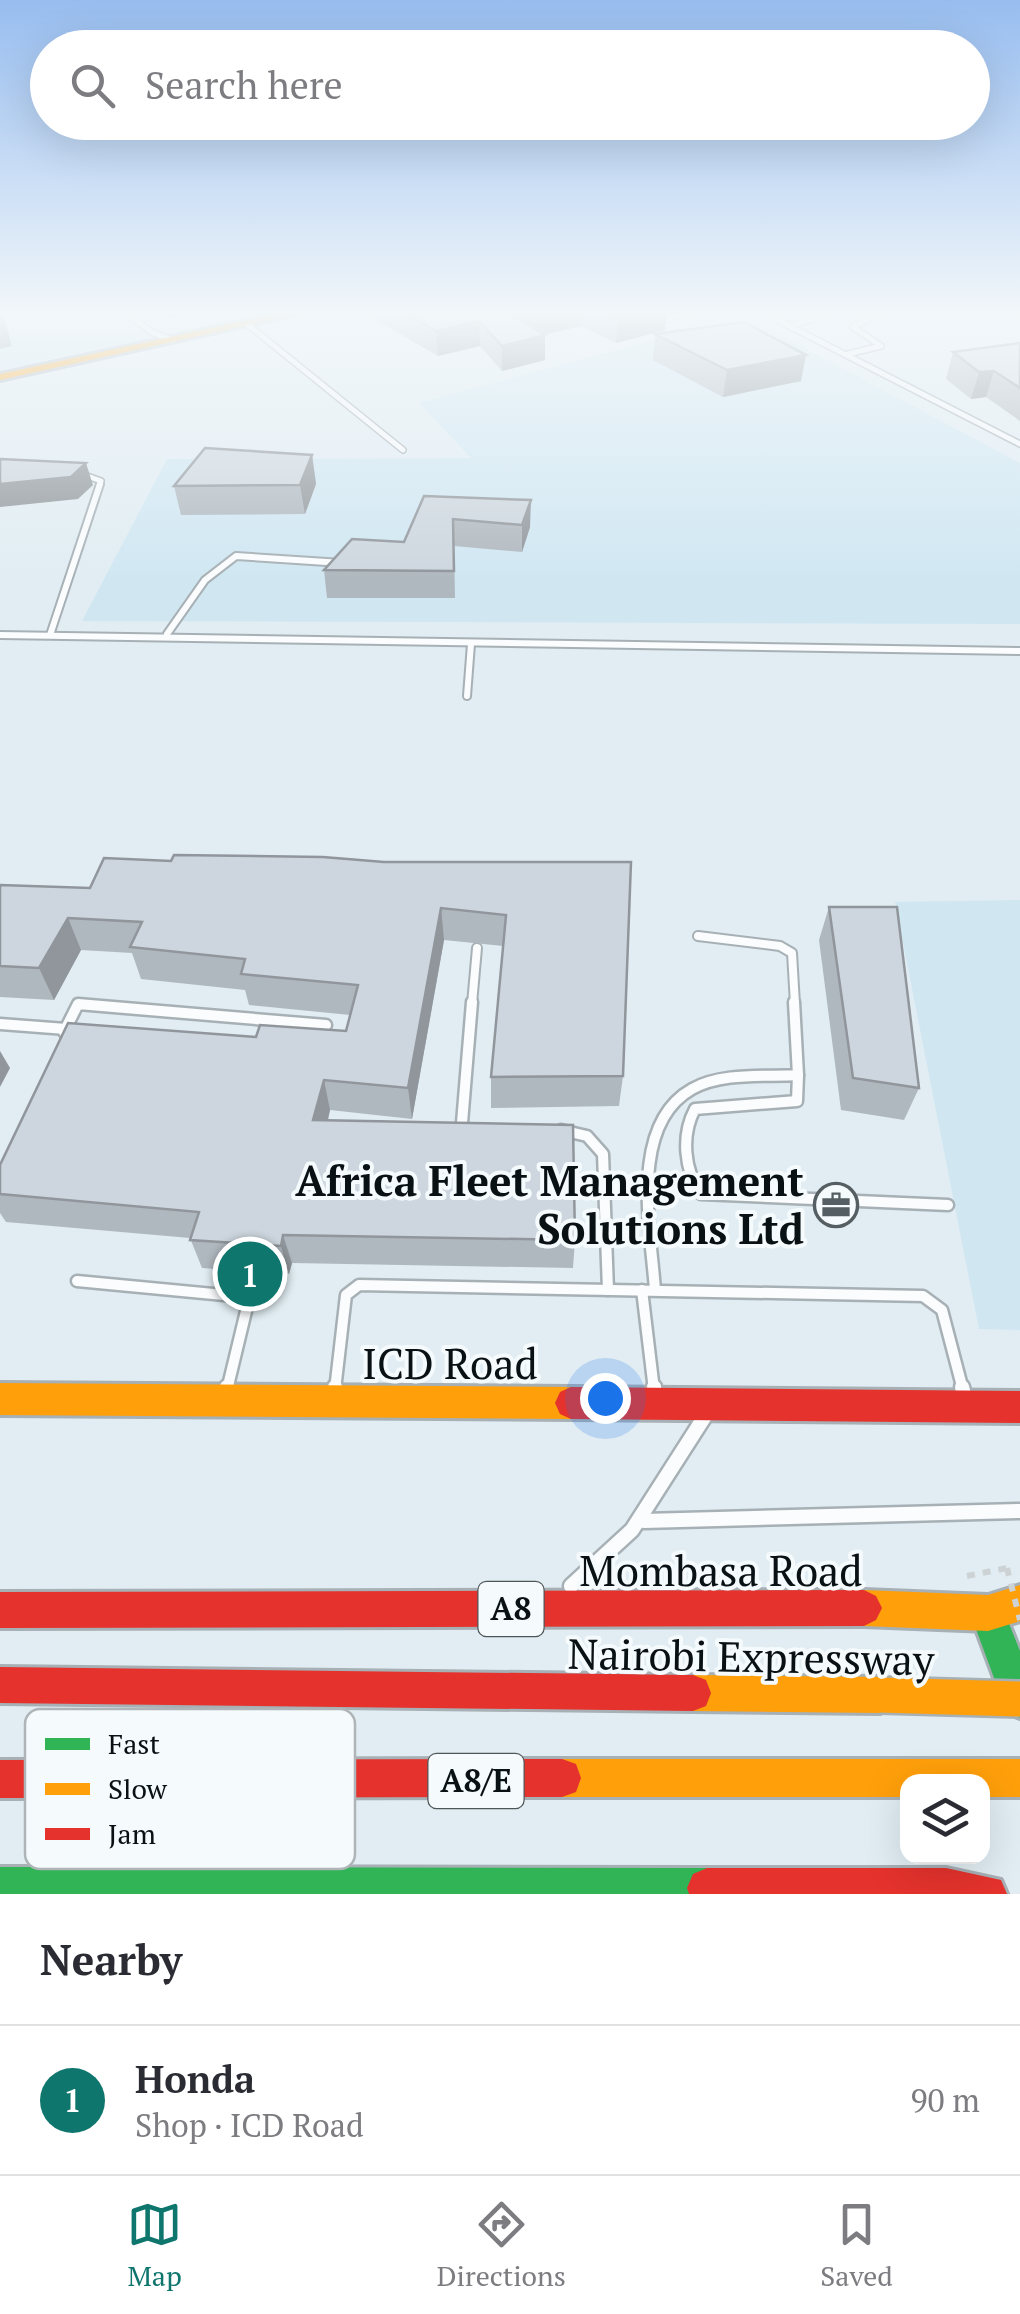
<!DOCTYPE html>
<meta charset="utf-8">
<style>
body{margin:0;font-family:"PT Serif",serif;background:#f2f2f3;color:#2b2b33}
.controls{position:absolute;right:30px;bottom:30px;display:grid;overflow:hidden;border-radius:20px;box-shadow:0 10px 40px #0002}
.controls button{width:90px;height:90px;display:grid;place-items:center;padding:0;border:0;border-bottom:2px solid #e1e1e2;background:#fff;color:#2b2b33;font:50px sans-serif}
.you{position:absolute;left:605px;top:1398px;width:35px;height:35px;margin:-25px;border:8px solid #fff;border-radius:50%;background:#1a73e8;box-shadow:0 0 0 15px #1a73e833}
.badge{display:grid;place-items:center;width:65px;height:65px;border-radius:50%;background:#0f766e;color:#fff;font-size:32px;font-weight:700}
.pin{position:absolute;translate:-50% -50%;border:5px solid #fff;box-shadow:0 2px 10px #0006}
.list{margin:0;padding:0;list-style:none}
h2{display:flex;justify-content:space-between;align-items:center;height:130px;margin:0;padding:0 40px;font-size:42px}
h2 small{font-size:32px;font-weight:400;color:#7c7c81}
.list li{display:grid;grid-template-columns:65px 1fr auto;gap:30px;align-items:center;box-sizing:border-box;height:150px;padding:0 40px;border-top:2px solid #e1e1e2}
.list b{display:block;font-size:38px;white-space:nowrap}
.list p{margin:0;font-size:32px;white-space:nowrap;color:#7c7c81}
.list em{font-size:32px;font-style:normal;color:#7c7c81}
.icon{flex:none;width:55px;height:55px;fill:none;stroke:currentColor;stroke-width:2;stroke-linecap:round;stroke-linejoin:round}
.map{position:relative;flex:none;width:1020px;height:1894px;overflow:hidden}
.search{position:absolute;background:#fff;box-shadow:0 10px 40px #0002;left:30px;right:30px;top:30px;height:110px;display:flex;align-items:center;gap:25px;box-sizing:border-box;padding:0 35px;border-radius:55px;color:#7c7c81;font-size:38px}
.sheet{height:280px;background:#fff}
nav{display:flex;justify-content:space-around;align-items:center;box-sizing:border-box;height:140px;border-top:2px solid #e1e1e2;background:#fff;font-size:28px;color:#7c7c81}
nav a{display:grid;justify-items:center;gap:5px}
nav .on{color:#0f766e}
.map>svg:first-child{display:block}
</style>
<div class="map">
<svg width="1020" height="1894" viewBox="0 0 1020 1894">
<rect width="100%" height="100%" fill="#e1edf3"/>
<g fill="#d0e7f2">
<path d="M 0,314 L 260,314 L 0,370 Z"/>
<path d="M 744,316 L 1020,463 L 1020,624 L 82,621 L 167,459 L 471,458 L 419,403 Z"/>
<path d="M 1020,900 L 1020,1330 L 979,1329 L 895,902 Z"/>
</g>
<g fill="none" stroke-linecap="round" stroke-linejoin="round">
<defs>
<g id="lane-far4">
<path d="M 127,314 L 153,333 L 173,340"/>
<path d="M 640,314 L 658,321 L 686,314"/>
<path d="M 766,314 L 1020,444"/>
<path d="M 247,324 L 403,450"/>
<path d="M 789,326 L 829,314"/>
<path d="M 848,354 L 881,346 L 853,327 L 878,314"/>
<path d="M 79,473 L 101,481 L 99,486"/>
</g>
<g id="lane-far3">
<path d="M 167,634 L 205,580 L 236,556 L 342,563"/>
<path d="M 0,635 L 1020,651"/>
<path d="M 50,635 L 100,484"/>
<path d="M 467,696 L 471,644"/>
</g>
<g id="lane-far2">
<path d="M 698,936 L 780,946 L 792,953 L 795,1004"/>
<path d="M 472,1004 L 477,948"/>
</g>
<g id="lane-far1">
<path d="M 0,1024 L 66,1029"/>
<path d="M 64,1032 L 78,1004 L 326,1025"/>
<path d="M 798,1075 L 797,1101 L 695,1109 C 681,1135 684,1170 701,1194 L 948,1205"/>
<path d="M 561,1130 L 587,1136 L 603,1154 L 608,1290"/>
<path d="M 461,1135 L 472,1002"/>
<path d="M 77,1281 L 245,1297 L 248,1303 L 227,1390"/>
<path d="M 642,1290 L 654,1390"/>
<path d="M 655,1290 C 651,1231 628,1125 692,1089 C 722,1072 765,1077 798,1075 L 794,1002"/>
<path d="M 335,1390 L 346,1295 L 359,1285 L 923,1296 L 942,1310 L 963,1390"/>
</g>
<g id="lane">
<path d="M 654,1387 L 655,1397"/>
<path d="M 962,1387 L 965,1399"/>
<path d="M 335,1391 L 335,1387"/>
<path d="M 226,1393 L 227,1387"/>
<path d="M 644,1521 L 1020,1511"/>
<path d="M 571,1586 L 632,1530 L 705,1416"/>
</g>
<g id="fast">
<path d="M 988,1595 L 1000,1601 L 1020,1651 L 1020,1718 L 1007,1713 L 970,1613 L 976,1601 Z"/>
<path d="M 0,1867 L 707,1868 L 721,1874 L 727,1888 L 725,1894 L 0,1894 Z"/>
</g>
<g id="slow">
<path d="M 276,314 L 298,314 L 0,380 L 0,374 Z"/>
<path d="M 0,1383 L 571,1387 L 582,1392 L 587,1403 L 582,1414 L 571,1419 L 0,1415 Z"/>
<path d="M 1020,1585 L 1020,1621 L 988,1631 L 864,1626 L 852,1620 L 846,1608 L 852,1596 L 864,1590 L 988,1595 Z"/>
<path d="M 693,1675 L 880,1677 L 893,1682 L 898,1695 L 893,1708 L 880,1713 L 693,1711 L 680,1706 L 675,1693 L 680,1680 Z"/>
<path d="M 562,1759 L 1020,1759 L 1020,1797 L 982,1797 L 982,1782 L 908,1782 L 908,1797 L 562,1797 L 548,1792 L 543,1778 L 548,1764 Z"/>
</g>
<g id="jam">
<path d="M 571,1387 L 1020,1391 L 1020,1423 L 571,1419 L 560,1414 L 555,1403 L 560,1392 Z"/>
<path d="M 864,1590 L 876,1596 L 882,1608 L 876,1620 L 864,1626 L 0,1628 L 0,1592 Z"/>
<path d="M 0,1667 L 693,1675 L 706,1680 L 711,1693 L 706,1706 L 693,1711 L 0,1703 Z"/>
<path d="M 562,1759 L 576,1764 L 581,1778 L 576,1792 L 562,1797 L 0,1798 L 0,1760 Z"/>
<path d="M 707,1868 L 946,1868 L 1001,1880 L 1007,1894 L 689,1894 L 687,1888 L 693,1874 Z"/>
</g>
</defs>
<use href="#lane-far4" stroke="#a7b0b5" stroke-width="8"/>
<use href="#lane-far3" stroke="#a7b0b5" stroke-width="10"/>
<use href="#lane-far2" stroke="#a7b0b5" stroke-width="12"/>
<use href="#lane-far1" stroke="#a7b0b5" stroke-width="15"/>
<use href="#lane" stroke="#a7b0b5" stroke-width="19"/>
<use href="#fast" stroke="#a7b0b5" stroke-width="6"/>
<use href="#slow" stroke="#a7b0b5" stroke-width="6"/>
<use href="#jam" stroke="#a7b0b5" stroke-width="6"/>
<path stroke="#cdd2d4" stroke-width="6" stroke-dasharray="8 8" stroke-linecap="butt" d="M 967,1576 L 1007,1568"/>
<use href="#lane-far4" stroke="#fafcfd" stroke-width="5"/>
<use href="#lane-far3" stroke="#fafcfd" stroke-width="6"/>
<use href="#lane-far2" stroke="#fafcfd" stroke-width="8"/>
<use href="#lane-far1" stroke="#fafcfd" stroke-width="10"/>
<use href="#lane" stroke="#fafcfd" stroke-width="14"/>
<use href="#fast" fill="#30b455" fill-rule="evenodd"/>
<use href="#slow" fill="#ff9f0a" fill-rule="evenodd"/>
<use href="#jam" fill="#e5322d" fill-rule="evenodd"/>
<defs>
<path id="slow-bridge" d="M 880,1695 L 1020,1699"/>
</defs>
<use href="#slow-bridge" stroke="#a7b0b5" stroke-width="40" stroke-linecap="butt"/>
<path stroke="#cdd2d4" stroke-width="6" stroke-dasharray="8 8" stroke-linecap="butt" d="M 1007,1568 L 1020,1620"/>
<use href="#slow-bridge" stroke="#ff9f0a" stroke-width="35"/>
</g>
<g fill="#b0b8bf">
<path d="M 375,314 L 666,314 L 665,330 L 616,343 L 581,326 L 544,335 L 545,360 L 502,371 L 480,346 L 438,356 L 376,320 Z"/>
<path d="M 655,334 L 801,381 L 723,397 L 653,360 Z"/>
<path d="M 1020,343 L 1020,421 L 986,397 L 971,399 L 946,379 L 953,352 Z"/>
<path d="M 312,455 L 316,484 L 305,514 L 181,515 L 174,486 Z"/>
<path d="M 424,496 L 530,527 L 522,552 L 454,546 L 455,598 L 327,598 L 324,570 L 404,542 Z"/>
<path d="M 171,861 L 631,862 L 623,1076 L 619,1106 L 491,1108 L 491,1077 L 503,946 L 444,940 L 412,1119 L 330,1110 L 328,1121 L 575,1240 L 573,1268 L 292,1263 L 289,1274 L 202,1268 L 190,1238 L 6,1222 L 0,1213 L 0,1165 L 256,1037 L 346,1031 L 350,1015 L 249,1005 L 245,990 L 141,979 L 132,953 L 81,950 L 54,1000 L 0,997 L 0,885 L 90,888 Z"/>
<path d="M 829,907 L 919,1088 L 904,1120 L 841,1110 L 819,940 Z"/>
</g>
<g fill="#90969b">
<path d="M 0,314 L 3,314 L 12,346 L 0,349 Z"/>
<path d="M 166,314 L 184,314 L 167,318 Z"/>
<path d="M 528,314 L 581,314 L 581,326 L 516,341 L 516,317 Z"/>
<path d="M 634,314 L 666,314 L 665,330 L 616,343 L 618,319 Z"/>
<path d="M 479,321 L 480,346 L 438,356 L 436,331 Z"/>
<path d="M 545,335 L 545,360 L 502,371 L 502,346 Z"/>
<path d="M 806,355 L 801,381 L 723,397 L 727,370 Z"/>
<path d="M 994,371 L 986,397 L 971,399 L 979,372 Z"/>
<path d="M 312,455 L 316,484 L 305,514 L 300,485 Z"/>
<path d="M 86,463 L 93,485 L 78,499 L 0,507 L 0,484 Z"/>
<path d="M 531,500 L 530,527 L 522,552 L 522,525 Z"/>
<path d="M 441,908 L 444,940 L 412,1119 L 408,1088 Z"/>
<path d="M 68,918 L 81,950 L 54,1000 L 39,968 Z"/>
<path d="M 0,1051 L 10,1068 L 0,1087 Z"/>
<path d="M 324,1080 L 330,1110 L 320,1151 L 313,1120 Z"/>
<path d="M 283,1235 L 292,1263 L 289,1274 L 281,1246 Z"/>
</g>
<g fill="#cdd6de" stroke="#90969b" stroke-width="2.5">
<path d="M 407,314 L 528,314 L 516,317 L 545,335 L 502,346 L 479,321 L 436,331 Z"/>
<path d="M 609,314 L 634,314 L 618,319 Z"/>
<path d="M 744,322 L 806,355 L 727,370 L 655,334 Z"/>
<path d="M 1020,343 L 1020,388 L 994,371 L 979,372 L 953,352 Z"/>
<path d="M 205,448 L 312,455 L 300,485 L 174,486 Z"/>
<path d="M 0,459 L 86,463 L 71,477 L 0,484 Z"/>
<path d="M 424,496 L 531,500 L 522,525 L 453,519 L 454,571 L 324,570 L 352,539 L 404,542 Z"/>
<path d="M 174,855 L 323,857 L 384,862 L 631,862 L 623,1076 L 491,1077 L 506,915 L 441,908 L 408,1088 L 324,1080 L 313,1120 L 573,1125 L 575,1240 L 283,1235 L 281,1246 L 190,1240 L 199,1212 L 0,1194 L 0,1165 L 68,1023 L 256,1037 L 260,1025 L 346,1031 L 358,985 L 241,974 L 245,959 L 130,947 L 142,922 L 68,918 L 39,968 L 0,966 L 0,885 L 90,888 L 104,858 L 171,861 Z"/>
<path d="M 829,907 L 897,907 L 919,1088 L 853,1078 Z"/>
</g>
<linearGradient id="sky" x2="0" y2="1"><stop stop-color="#97bdef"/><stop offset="0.54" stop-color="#f2f7fa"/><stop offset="1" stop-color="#f2f7fa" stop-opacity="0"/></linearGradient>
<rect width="1020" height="580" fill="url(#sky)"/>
<defs>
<symbol id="office-ring" viewBox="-11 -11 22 22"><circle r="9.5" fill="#f5fafc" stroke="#555e63" stroke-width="1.5"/><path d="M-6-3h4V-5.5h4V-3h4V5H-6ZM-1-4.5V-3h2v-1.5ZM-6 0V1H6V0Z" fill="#555e63"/></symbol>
</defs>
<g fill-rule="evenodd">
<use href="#office-ring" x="811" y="1180" width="50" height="50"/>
</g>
<g text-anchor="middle" stroke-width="8" stroke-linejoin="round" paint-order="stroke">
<g fill="#f5fafc" stroke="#50575a" stroke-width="2.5">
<rect x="478.5" y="1582" width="65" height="54" rx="8"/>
<rect x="428.5" y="1754" width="95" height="54" rx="8"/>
</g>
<g font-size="32" font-weight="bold" fill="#091115">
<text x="511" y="1620">A8</text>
<text x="476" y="1792">A8/E</text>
</g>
<g font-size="42" font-weight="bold" fill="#091115" stroke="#f5fafc" text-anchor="end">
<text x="804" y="1196">Africa Fleet Management<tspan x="804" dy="48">Solutions Ltd</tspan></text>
</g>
<g font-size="42" fill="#091115" stroke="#f5fafc">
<text x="450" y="1379">ICD Road</text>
<text x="721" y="1586">Mombasa Road</text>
<text transform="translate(751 1657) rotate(1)" y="15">Nairobi Expressway</text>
</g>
</g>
<rect x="25" y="1709" width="330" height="160" rx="15" fill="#f5fafc" stroke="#aeb4b7" stroke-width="2.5"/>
<rect x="45" y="1738" width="45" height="12" fill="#30b455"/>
<rect x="45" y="1783" width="45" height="12" fill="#ff9f0a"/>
<rect x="45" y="1828" width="45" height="12" fill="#e5322d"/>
<g font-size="28" fill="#091115">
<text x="108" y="1754">Fast</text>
<text x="108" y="1799">Slow</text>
<text x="108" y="1844">Jam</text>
</g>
</svg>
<div class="controls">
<button><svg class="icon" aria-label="layers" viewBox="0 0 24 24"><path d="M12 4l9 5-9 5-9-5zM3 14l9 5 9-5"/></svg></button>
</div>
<div class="you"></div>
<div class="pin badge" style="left:250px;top:1274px">1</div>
<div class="search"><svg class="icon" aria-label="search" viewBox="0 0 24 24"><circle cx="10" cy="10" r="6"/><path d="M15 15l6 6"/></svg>Search here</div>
</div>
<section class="sheet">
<h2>Nearby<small></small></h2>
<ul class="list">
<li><span class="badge">1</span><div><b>Honda</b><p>Shop · ICD Road</p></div><em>90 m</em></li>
</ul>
</section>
<nav>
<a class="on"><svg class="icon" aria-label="map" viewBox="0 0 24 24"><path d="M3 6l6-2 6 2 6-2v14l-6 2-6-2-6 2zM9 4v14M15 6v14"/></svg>Map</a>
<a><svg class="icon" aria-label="directions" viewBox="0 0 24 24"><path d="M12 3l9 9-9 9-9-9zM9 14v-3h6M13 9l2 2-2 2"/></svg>Directions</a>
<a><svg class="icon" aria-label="saved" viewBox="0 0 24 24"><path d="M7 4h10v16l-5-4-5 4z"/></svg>Saved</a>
</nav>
